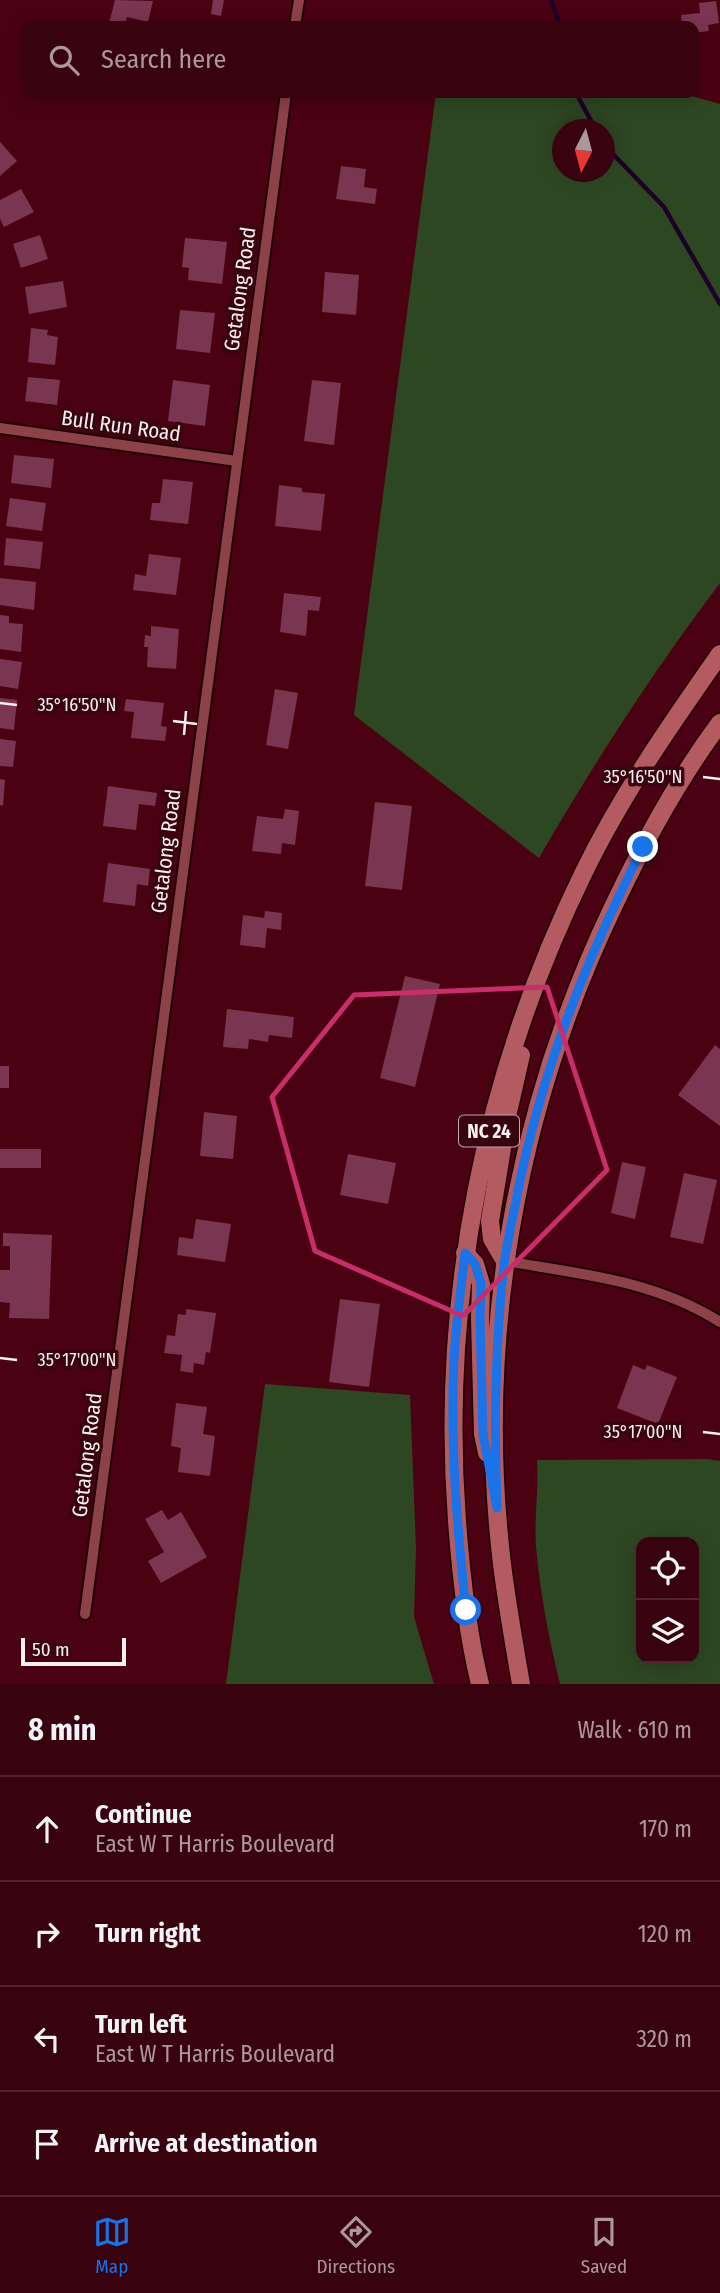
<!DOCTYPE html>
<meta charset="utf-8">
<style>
body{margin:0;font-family:"Fira Sans Condensed",sans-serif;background:#43101c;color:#f1f3f6}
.controls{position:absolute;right:21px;bottom:21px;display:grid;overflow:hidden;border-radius:14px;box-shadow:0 4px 18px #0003}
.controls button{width:63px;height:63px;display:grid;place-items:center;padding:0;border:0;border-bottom:2px solid #52242e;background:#38020e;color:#f1f3f6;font:35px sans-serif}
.compass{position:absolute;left:552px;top:119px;width:63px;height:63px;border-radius:50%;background:#38020e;box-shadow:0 4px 18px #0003;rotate:186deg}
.scale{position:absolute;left:21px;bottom:18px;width:105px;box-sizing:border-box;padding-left:7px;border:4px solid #faf0f0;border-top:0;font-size:19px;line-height:24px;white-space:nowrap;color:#faf0f0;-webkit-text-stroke:5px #38040d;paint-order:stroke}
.stop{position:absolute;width:21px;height:21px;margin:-16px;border:5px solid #1a73e8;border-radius:50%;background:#fff}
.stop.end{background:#1a73e8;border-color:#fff;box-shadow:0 2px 7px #0008}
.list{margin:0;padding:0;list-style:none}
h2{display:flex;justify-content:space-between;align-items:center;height:91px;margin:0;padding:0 28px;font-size:30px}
h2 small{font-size:23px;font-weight:400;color:#ab979e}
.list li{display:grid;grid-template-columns:46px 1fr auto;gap:21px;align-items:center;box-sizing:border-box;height:105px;padding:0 28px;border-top:2px solid #52242e}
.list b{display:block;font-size:26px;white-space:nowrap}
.list p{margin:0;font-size:23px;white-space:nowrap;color:#ab979e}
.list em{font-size:23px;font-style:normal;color:#ab979e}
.icon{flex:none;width:38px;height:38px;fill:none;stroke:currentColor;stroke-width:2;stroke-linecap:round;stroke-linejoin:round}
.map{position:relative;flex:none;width:720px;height:1684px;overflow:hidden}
.search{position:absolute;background:#38020e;box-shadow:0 4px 18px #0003;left:21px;right:21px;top:21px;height:77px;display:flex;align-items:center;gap:18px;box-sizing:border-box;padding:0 24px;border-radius:14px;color:#ab979e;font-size:26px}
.sheet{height:511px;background:#38020e}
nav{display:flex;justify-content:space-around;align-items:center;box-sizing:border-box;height:98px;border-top:2px solid #52242e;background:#38020e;font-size:19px;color:#ab979e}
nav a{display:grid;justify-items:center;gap:4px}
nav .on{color:#1a73e8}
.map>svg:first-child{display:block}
</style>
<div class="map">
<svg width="720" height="1684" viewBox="0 0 720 1684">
<rect width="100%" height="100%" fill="#4a0212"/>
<g fill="#2e4723" fill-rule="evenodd">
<path d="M 436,93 L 681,93 L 720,104 L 720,583 C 654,670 594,763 539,858 L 354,715 ZM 562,130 L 604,130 L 604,172 L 562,172 Z"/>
<path d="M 265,1384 L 410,1395 L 416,1548 L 414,1617 L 434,1684 L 226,1684 Z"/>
<path d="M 707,1459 L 720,1461 L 720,1684 L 560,1684 C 549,1639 540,1593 536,1546 C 534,1518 539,1489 537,1460 ZM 694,1542 L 694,1658 L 641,1658 L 641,1542 Z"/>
</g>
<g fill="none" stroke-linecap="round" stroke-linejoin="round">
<g stroke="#1e0127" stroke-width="4.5">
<path d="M 551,0 L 560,26"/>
<path d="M 576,93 L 596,130"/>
<path d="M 604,142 L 611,152 L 664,207 L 720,304"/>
</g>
</g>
<g fill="#7a3551">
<path d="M 115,0 L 153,1 L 148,22 L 127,17 L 125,26 L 109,23 Z"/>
<path d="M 213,0 L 224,0 L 221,16 L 211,14 Z"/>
<path d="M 716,1 L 719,23 L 708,25 L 709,31 L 694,33 L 694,26 L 682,26 L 681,15 L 700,13 L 699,3 Z"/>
<path d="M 0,142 L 17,161 L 0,176 Z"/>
<path d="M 341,166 L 366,169 L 364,187 L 377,189 L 375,204 L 336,199 Z"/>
<path d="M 21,189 L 34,212 L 4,227 L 0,219 L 0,200 Z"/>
<path d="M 40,235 L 48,259 L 21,268 L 13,244 Z"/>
<path d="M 185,238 L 227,242 L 222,284 L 188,280 L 189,268 L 182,267 Z"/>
<path d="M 325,272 L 359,275 L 356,315 L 322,312 Z"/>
<path d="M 63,281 L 67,307 L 29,314 L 25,287 Z"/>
<path d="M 180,310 L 215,313 L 210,353 L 176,349 Z"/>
<path d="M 31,328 L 48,330 L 47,335 L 58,337 L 55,365 L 28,362 Z"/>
<path d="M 28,377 L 60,380 L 57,405 L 25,401 Z"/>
<path d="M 173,380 L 210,385 L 205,426 L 168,421 Z"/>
<path d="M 312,380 L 341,383 L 334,445 L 304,441 Z"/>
<path d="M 14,455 L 54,459 L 51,488 L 11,483 Z"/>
<path d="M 163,479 L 193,482 L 188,524 L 150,520 L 152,503 L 160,503 Z"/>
<path d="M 279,485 L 302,488 L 302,492 L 325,494 L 321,531 L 275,526 Z"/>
<path d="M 10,498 L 46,503 L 42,531 L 6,526 Z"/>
<path d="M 6,538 L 43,542 L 40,569 L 4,565 Z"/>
<path d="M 149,554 L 181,558 L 176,595 L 133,590 L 135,574 L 146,576 Z"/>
<path d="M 0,578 L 36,582 L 34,610 L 0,605 Z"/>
<path d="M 284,593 L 321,597 L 319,611 L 308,610 L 306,636 L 280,632 Z"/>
<path d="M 0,615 L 9,616 L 9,623 L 23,624 L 21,652 L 0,649 Z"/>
<path d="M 151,626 L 179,629 L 176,669 L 147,667 L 148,647 L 144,647 L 145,635 L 151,636 Z"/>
<path d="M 0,659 L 22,662 L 18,689 L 0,686 Z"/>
<path d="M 275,689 L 298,693 L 288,749 L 266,745 Z"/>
<path d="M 0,698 L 17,700 L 14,730 L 0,728 Z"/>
<path d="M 126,699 L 164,703 L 161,726 L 167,727 L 165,741 L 131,738 L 134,712 L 124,711 Z"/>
<path d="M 0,739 L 16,741 L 13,767 L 0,766 Z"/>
<path d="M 0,779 L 5,780 L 3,806 L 0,805 Z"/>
<path d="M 108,786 L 157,793 L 155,806 L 139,804 L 136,830 L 103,826 Z"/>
<path d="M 375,802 L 412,806 L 402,890 L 365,886 Z"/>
<path d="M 285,809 L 299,811 L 295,845 L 282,843 L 281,854 L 252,851 L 257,816 L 283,819 Z"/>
<path d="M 108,863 L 150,869 L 148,886 L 137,884 L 135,906 L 103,902 Z"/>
<path d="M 265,911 L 282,913 L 281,930 L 267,928 L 265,948 L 240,945 L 243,915 L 264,918 Z"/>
<path d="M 405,976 L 440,984 L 415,1087 L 380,1078 Z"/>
<path d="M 227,1009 L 294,1017 L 292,1038 L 269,1035 L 268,1042 L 249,1039 L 248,1049 L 223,1047 Z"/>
<path d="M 715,1045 L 720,1049 L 720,1126 L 678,1095 Z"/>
<rect x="0" y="1066" width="9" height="22"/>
<path d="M 204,1112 L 237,1116 L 233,1159 L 200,1156 Z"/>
<rect x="0" y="1149" width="41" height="19"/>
<path d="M 348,1154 L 396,1163 L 388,1204 L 340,1195 Z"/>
<path d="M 622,1162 L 646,1167 L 635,1219 L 611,1213 Z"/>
<path d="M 684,1173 L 717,1180 L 703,1244 L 670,1237 Z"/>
<path d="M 196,1219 L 231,1224 L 225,1262 L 177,1255 L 179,1237 L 193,1239 Z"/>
<path d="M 3,1233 L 52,1235 L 49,1319 L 9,1318 L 10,1303 L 0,1302 L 0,1270 L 10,1270 L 10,1246 L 3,1246 Z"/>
<path d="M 340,1299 L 380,1304 L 369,1387 L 329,1382 Z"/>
<path d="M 186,1309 L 216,1313 L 210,1353 L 206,1352 L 204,1365 L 194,1363 L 193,1373 L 180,1371 L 182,1355 L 164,1353 L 167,1335 L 175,1336 L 178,1314 L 186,1315 Z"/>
<path d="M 633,1365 L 645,1370 L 647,1365 L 677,1377 L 658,1424 L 617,1408 Z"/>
<path d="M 176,1403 L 207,1407 L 203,1434 L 215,1436 L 210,1476 L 178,1472 L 181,1448 L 171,1446 Z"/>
<path d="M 162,1510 L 168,1520 L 181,1512 L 207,1557 L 161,1583 L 148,1561 L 164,1552 L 145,1519 Z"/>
</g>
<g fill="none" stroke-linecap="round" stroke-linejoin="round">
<defs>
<g id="minor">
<path d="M 295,26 L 299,0"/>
<path d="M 0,428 L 237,461"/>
<path d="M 505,1261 C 580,1274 654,1280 720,1322"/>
<path d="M 85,1614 L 286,93"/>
</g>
<g id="primary">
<path d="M 465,1253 L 475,1264 L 481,1284 L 480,1319 L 483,1434 L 487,1453"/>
<path d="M 505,1261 L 492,1239 L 490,1221 L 508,1112 L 521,1055"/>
<path d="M 480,1684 C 467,1631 461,1575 457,1521 C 440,1297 485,1074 584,872 C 622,794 671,724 720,654"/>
<path d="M 521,1684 C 514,1644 507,1604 502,1564 C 475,1339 516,1109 614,905 C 644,842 678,779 720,723"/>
</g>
</defs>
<use href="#minor" stroke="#220105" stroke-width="14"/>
<use href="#primary" stroke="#220105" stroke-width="21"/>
<use href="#minor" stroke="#8c4248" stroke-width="10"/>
<use href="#primary" stroke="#b45b62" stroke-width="18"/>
</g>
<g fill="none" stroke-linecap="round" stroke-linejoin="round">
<path stroke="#1a73e8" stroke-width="9" d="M 466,1610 C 457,1527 450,1443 454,1359 C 456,1324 461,1289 465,1253 L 475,1264 L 481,1283 L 480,1318 L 483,1434 L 497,1508 C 494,1427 495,1345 504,1264 C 507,1243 512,1222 516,1201 C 540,1074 585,962 643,847"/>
</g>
<path fill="none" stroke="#c82e6a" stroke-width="5" stroke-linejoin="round" d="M 547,987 L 607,1170 L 463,1316 L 315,1251 L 272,1097 L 354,995 Z"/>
<path fill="none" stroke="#faf0f0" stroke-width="2.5" d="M 0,703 L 17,705M 173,721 L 197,724M 184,735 L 186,711M 703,777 L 720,779M 0,1358 L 17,1360M 703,1432 L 720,1434"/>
<g text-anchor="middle" stroke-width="7" stroke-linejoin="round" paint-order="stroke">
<rect fill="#38040d" stroke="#c0a9ac" stroke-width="2" x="459" y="1115.5" width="60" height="31" rx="5"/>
<g font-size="19" font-weight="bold" fill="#faf0f0">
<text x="489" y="1138">NC 24</text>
</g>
<g font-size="21" fill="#faf0f0" stroke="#38040d">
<text transform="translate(240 289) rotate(-82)" y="7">Getalong Road</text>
<text transform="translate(121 426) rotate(8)" y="7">Bull Run Road</text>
<text transform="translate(166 851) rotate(-83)" y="7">Getalong Road</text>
<text transform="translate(87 1455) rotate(-83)" y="7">Getalong Road</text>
</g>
</g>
<g font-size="18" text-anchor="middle" fill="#faf0f0" stroke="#38040d" stroke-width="7" stroke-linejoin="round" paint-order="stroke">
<text x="77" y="711">35°16'50"N</text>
<text x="643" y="783">35°16'50"N</text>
<text x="77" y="1366">35°17'00"N</text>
<text x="643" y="1438">35°17'00"N</text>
</g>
</svg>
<div class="controls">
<button><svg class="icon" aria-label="locate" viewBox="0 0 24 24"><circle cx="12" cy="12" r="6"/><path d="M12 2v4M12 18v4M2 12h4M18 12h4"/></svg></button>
<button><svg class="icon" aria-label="layers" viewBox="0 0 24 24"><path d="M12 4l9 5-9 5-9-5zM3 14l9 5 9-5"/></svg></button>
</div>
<svg class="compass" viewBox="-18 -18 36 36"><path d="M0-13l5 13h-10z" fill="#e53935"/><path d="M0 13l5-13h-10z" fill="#ab979e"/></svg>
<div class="scale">50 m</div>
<div class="stop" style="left:466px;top:1610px"></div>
<div class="stop end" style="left:643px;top:847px"></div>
<div class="search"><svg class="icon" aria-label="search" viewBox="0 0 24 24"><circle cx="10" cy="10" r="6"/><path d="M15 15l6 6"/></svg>Search here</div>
</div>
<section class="sheet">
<h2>8 min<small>Walk · 610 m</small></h2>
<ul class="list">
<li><svg class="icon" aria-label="ahead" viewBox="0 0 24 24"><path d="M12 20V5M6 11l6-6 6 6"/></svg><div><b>Continue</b><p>East W T Harris Boulevard</p></div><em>170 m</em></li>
<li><svg class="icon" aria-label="right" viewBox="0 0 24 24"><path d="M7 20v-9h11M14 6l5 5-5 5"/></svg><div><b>Turn right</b></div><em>120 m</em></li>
<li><svg class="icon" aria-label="left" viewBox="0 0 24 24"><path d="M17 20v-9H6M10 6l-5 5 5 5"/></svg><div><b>Turn left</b><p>East W T Harris Boulevard</p></div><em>320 m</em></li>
<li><svg class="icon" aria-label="arrive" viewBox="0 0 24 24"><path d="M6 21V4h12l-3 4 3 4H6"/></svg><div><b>Arrive at destination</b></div></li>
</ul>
</section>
<nav>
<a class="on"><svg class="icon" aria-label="map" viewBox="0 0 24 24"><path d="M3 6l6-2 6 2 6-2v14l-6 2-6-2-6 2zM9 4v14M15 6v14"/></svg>Map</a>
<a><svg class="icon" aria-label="directions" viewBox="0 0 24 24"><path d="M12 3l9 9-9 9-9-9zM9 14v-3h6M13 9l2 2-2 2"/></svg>Directions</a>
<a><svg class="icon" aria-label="saved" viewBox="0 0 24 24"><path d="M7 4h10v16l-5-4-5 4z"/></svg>Saved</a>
</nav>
